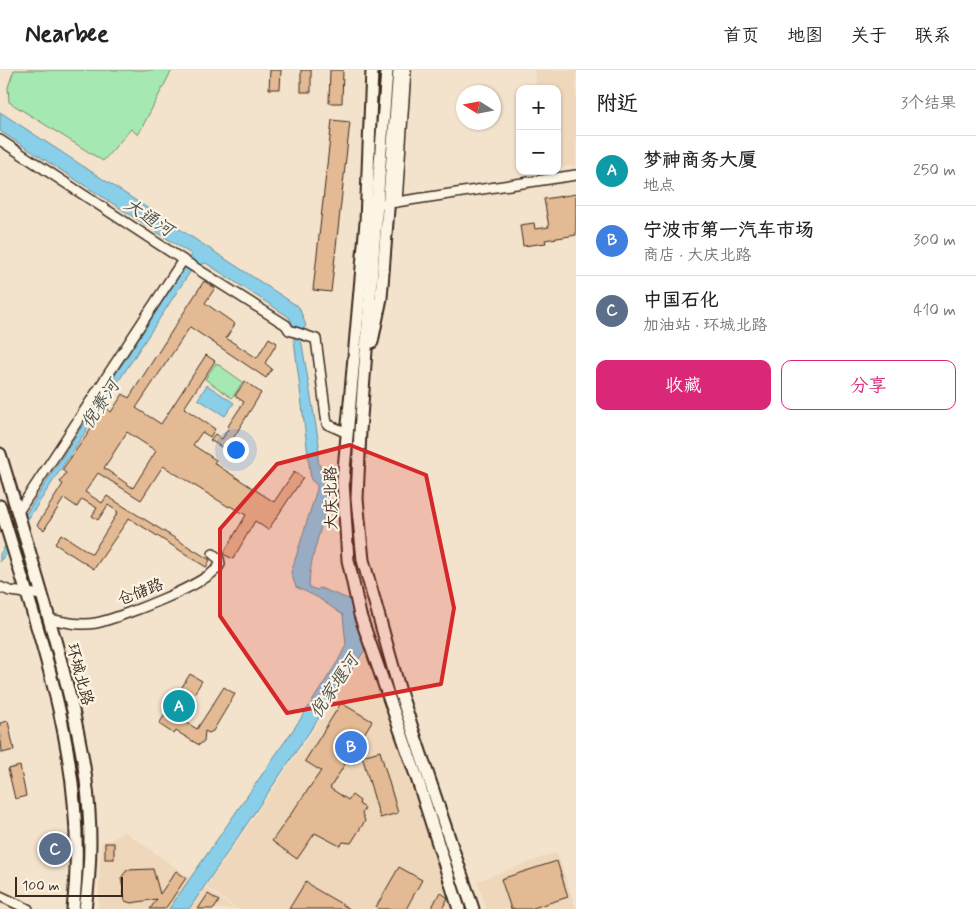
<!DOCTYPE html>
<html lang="zh">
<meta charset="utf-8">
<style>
body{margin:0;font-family:Mynerve,"LXGW WenKai TC",sans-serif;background:#f2f2f2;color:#222}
.controls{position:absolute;right:15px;top:15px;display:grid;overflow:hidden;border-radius:10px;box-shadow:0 1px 4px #0004}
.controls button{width:45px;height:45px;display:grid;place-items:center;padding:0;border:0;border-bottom:1px solid #e0e0e0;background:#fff;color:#222;font:25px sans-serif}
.compass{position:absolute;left:456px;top:15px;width:45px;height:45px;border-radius:50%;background:#fff;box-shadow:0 1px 4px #0004;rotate:281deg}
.scale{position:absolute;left:15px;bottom:12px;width:108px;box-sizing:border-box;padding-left:5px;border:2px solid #3b2a1e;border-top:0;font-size:14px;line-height:18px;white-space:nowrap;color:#3b2a1e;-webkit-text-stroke:4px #fcf5e5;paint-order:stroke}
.you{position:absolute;left:235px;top:379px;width:18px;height:18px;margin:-12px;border:4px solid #fff;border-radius:50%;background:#1a73e8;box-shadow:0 0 0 8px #1a73e833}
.badge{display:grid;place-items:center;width:32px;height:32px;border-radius:50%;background:#db2777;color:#fff;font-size:16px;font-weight:700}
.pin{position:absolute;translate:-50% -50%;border:2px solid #fff;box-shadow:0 1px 5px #0006}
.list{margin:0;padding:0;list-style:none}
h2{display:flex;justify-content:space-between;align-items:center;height:65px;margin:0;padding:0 20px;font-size:21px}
h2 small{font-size:16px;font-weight:400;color:#767676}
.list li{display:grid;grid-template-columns:32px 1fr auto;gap:15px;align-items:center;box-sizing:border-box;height:70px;padding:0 20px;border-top:1px solid #e0e0e0}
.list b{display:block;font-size:19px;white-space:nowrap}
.list p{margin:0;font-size:16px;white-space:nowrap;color:#767676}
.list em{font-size:16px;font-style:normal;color:#767676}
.actions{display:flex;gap:10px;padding:15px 20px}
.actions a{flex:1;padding:11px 0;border:1px solid #db2777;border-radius:10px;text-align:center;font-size:18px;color:#db2777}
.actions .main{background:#db2777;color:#fff}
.map{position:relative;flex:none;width:576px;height:839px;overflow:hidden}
header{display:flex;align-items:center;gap:30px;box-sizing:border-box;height:70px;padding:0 25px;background:#fff;border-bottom:1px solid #e0e0e0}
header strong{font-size:24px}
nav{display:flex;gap:28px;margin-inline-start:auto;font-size:18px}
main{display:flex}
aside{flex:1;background:#fff}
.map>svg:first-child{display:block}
</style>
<header>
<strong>Nearbee</strong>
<nav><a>首页</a><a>地图</a><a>关于</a><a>联系</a></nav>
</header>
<main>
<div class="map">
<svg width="576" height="839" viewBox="0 0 576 839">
<rect width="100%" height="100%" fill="#f4e3cc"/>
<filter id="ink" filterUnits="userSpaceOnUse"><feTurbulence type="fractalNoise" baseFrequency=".02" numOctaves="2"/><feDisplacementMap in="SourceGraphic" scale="10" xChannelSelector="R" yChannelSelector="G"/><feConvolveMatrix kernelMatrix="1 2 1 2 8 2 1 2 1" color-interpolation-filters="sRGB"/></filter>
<g filter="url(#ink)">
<g fill="#efd7bb">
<path d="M 534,0 L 576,0 L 576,95 L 557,98 L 557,19 L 537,19 Z"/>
<path d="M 367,582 L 433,771 L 453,839 L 237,839 L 206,817 Z"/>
<path d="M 124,761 L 235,839 L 98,839 L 101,772 L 111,770 Z"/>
<path d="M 557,782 L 576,839 L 486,839 L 477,811 Z"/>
</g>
<g fill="#a6e8b2" stroke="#708968">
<path d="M 14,0 L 172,0 L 138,65 L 131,59 L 103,91 L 9,32 L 8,17 Z"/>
<path d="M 216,293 L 243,312 L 232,328 L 205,309 Z"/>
</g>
<g fill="#89cfea" stroke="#6a8d98">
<path d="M 0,42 L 299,237 L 306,256 L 301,261 L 301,269 L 319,374 C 318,381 317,387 319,394 C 321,404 330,410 329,422 C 325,454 309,484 309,517 L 317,520 L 320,518 L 351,530 L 365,580 L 189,839 L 169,839 L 306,641 L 338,591 L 346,575 L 343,545 L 317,527 L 296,517 L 291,503 L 317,419 L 317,415 L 311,410 L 292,253 L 289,247 L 206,193 L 197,196 L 190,202 L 0,492 L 0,484 L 191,187 L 191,184 L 0,61 Z"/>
<path d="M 207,315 L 234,333 L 225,346 L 198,329 Z"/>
</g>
<g fill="#e3ba93" stroke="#3b2a1e" fill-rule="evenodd">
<path d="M 270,0 L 281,0 L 280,19 L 269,19 Z"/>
<rect x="301" y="0" width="10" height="22"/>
<path d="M 330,0 L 343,0 L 342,33 L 329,33 Z"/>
<path d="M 332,50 L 350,52 L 331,222 L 313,220 Z"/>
<path d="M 576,124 L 576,165 L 545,170 L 546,173 L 523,176 L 520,155 L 534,153 L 535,159 L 549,157 L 544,129 Z"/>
<path d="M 204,211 L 215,218 L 205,233 L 235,254 L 226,268 L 257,288 L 269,268 L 277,273 L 265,293 L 272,299 L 266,308 L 190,257 L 136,338 L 161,354 L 206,285 L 215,291 L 184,338 L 215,359 L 210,367 L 202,362 L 193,375 L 216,390 L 214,393 L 274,432 L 294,402 L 303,408 L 268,460 L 255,451 L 233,489 L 223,484 L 246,445 L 230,436 L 229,437 L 163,396 L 141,430 L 98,403 L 85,422 L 102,433 L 107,426 L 210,490 L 206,497 L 129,448 L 94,499 L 55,474 L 61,464 L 92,484 L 118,442 L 108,435 L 98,450 L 92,446 L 97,438 L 82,429 L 77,437 L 64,428 L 44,460 L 37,455 L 63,414 L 60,412 L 66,403 L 62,400 L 106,338 L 111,342 L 123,324 L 129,328 ZM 127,362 L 156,381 L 133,418 L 104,398 Z"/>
<path d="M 245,311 L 261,323 L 226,380 L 210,370 L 215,364 L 222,369 L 229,357 L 228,356 L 244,332 L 235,326 Z"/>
<path d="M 190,604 L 202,611 L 179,648 L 197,659 L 224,617 L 235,624 L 213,661 L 209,663 L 205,661 L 204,671 L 199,675 L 176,661 L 174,664 L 159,654 Z"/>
<path d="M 341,633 L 372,651 L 330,718 L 348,730 L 352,725 L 360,731 L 359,734 L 365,738 L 362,743 L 365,751 L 351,773 L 343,772 L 340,776 L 315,763 L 297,789 L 272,771 L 321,701 L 305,691 Z"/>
<path d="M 8,651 L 14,680 L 2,683 L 0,653 Z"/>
<path d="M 380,681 L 398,743 L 380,748 L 362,686 Z"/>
<path d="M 20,696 L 26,726 L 15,729 L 8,699 Z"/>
<path d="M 43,770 L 60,771 L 59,789 L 43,789 Z"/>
<rect x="105" y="773" width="9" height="16"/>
<path d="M 557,791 L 568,827 L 530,839 L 511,839 L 501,809 Z"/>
<path d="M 399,797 L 422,810 L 406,839 L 379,839 L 376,837 Z"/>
<path d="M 153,799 L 160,824 L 176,801 L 186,808 L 165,839 L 150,839 L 157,829 L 131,833 L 125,831 L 121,808 L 127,800 Z"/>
<path d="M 306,811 L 314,818 L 350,839 L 289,839 Z"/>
<path d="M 440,822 L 448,828 L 442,839 L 431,839 Z"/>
<path d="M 208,824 L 219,831 L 214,839 L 198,839 Z"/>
</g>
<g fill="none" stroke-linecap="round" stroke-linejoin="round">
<defs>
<g id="minor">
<path d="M 0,70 L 183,190 L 18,442"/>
<path d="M 397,132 L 406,0"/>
<path d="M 383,134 L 576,105"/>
<path d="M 183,190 L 286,255 L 289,260 L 316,269 L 327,354 L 347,363"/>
<path d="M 0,517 L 10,521 L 43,525"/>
<path d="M 49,549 C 64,552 80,556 96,553 C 117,549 214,512 220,494 L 219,489 L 213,484"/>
<path d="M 0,826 L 28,839"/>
</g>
<g id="major">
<path d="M 372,0 L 366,152 L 343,411 L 348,490 L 360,545 L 418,711 L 459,839"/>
<path d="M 387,0 L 360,361 L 357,429 L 363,490 L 400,622 L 473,839"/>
<path d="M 372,272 L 381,228 L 399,0"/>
<path d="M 0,384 C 20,450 40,515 58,581 C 82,670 99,746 85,839"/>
<path d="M 0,436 C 40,569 90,698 73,839"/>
</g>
</defs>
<use href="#minor" stroke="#3b2a1e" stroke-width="12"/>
<use href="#major" stroke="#3b2a1e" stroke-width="15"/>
<use href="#minor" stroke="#fcf5e5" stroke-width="9"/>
<use href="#major" stroke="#fcf5e5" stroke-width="11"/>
</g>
</g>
<path fill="#d62828" fill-opacity="0.2" stroke="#d62828" stroke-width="4" stroke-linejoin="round" d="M 350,375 L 426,405 L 454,538 L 441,614 L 287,643 L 220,546 L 220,459 L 277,394 Z"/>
<g text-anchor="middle" stroke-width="4.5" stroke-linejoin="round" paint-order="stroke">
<g font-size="16" fill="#3b2a1e" stroke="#fcf5e5">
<text transform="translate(330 428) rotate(-91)" y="6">大庆北路</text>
<text transform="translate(140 521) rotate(-21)" y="6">仓储路</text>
<text transform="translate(81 604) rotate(75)" y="6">环城北路</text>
</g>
<g font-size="18" font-style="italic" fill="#4e5351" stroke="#fcf5e5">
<text transform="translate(149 147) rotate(33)" y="6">大通河</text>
<text transform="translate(100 334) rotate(-57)" y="6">倪赛河</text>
<text transform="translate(334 616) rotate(-56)" y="6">倪家堰河</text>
</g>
</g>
</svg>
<div class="controls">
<button>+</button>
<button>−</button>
</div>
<svg class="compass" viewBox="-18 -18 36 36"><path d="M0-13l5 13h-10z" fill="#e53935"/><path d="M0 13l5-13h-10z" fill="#767676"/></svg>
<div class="scale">100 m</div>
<div class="you"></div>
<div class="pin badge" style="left:179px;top:636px;background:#0f9aa8">A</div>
<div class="pin badge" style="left:351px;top:677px;background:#3f7fe0">B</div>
<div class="pin badge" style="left:55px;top:779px;background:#5c6f8a">C</div>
</div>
<aside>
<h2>附近<small>3个结果</small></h2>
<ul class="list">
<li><span class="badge" style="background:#0f9aa8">A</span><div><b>梦神商务大厦</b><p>地点</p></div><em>250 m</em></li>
<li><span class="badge" style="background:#3f7fe0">B</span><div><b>宁波市第一汽车市场</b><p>商店 · 大庆北路</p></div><em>300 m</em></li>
<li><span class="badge" style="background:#5c6f8a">C</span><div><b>中国石化</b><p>加油站 · 环城北路</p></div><em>410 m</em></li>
</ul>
<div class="actions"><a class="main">收藏</a><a>分享</a></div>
</aside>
</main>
